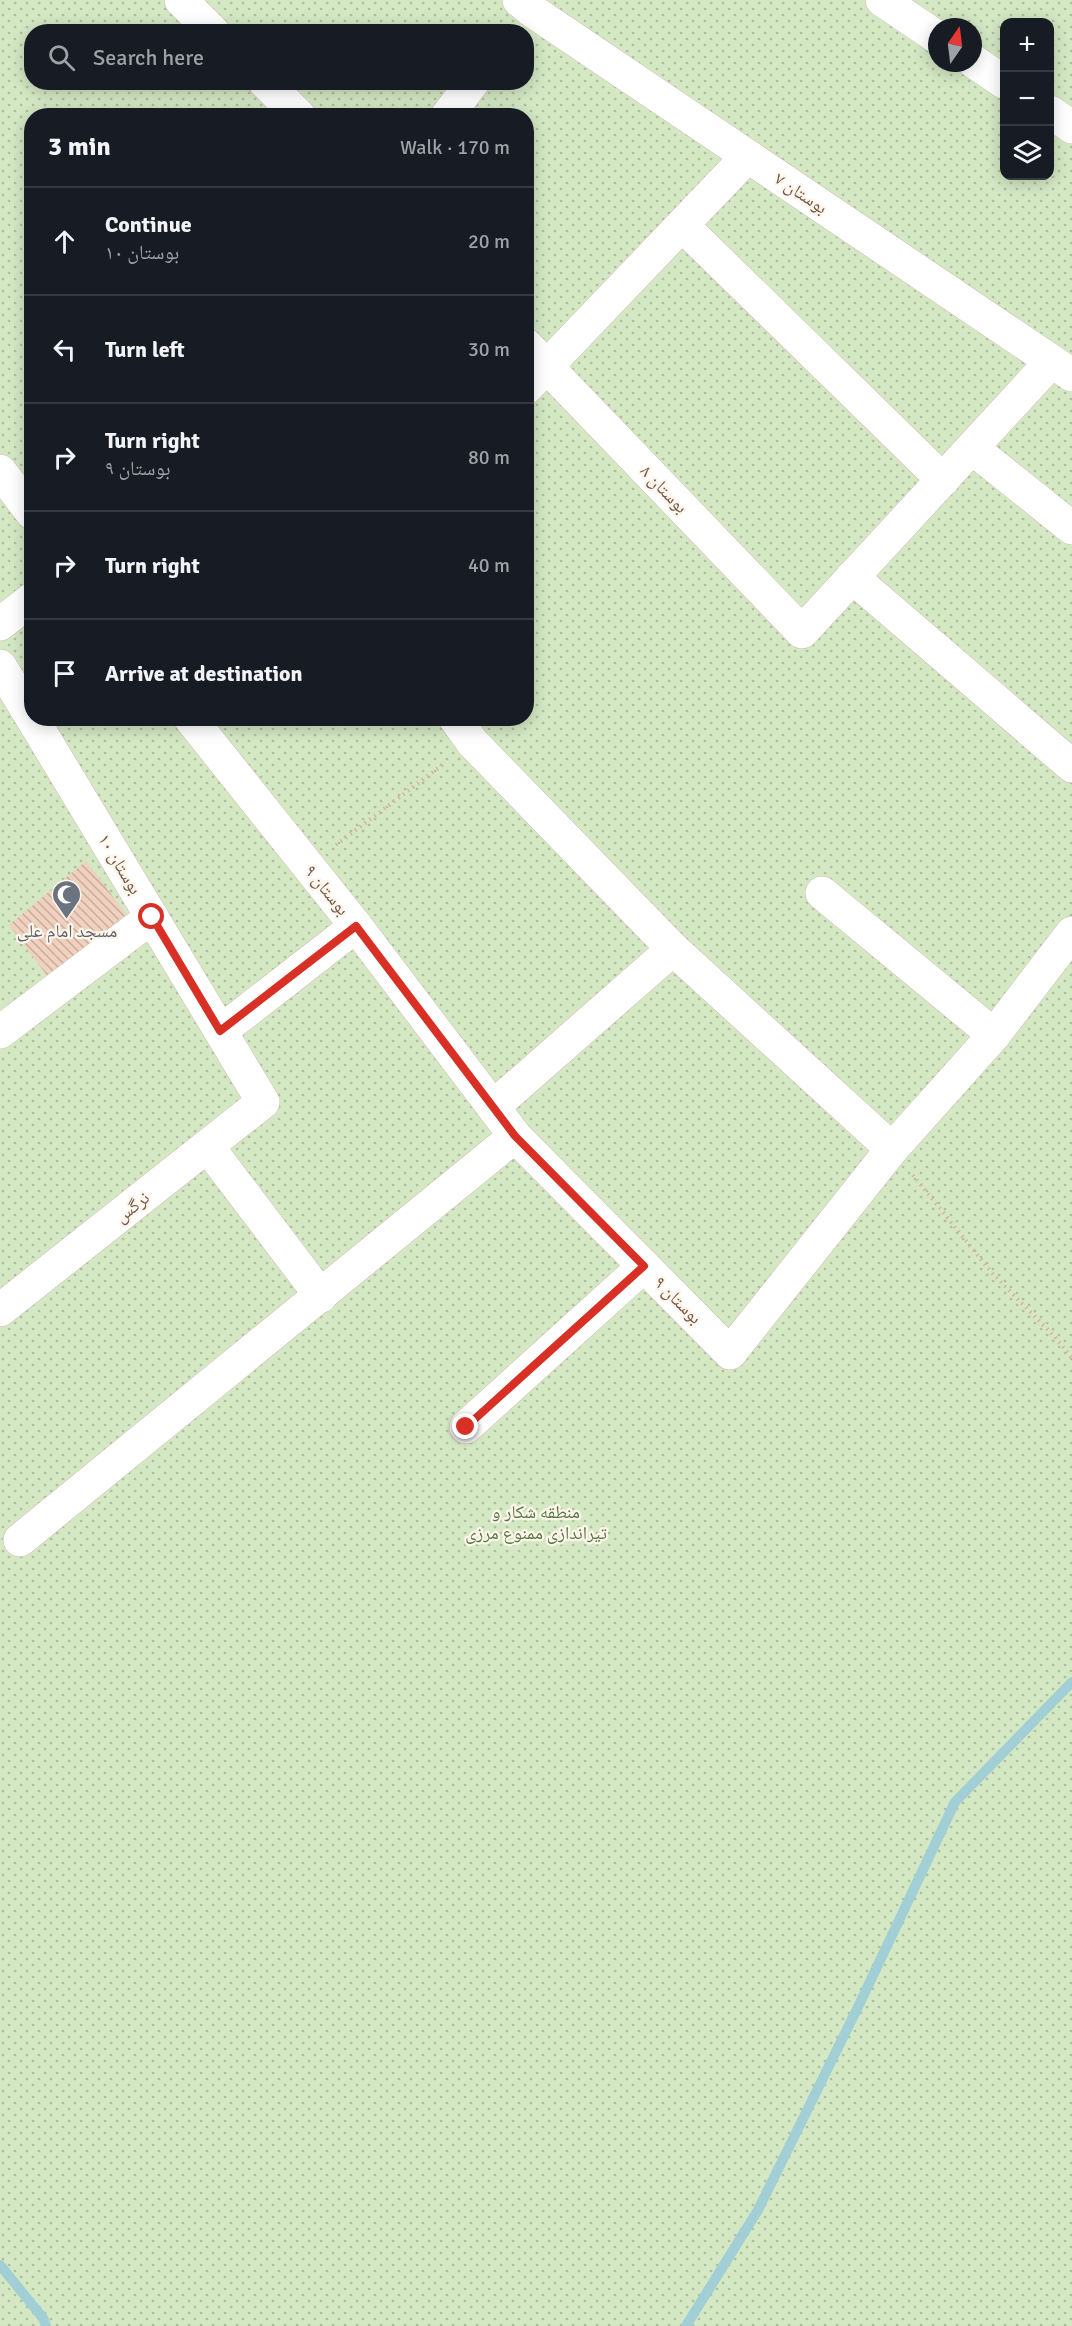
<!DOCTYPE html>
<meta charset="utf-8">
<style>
body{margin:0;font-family:Signika,"Noto Naskh Arabic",sans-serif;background:#242831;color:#f1f3f6}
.controls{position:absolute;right:18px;top:18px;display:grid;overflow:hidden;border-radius:12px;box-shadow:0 3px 15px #0003}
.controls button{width:54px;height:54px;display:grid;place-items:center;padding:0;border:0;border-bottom:2px solid #363941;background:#171b24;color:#f1f3f6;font:30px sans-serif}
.compass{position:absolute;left:928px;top:18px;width:54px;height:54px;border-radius:50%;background:#171b24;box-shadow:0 3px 15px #0003;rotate:14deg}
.stop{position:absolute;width:18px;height:18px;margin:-14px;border:4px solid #d93025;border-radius:50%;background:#fff}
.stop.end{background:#d93025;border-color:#fff;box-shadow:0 2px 6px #0008}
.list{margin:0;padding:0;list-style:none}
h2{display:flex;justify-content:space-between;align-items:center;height:78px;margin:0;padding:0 24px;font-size:26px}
h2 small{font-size:20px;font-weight:400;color:#9ea1a6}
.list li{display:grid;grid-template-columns:39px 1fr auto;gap:18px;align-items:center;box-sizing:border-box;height:108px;padding:0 24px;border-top:2px solid #363941}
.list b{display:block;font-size:22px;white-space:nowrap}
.list p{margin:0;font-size:20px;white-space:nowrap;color:#9ea1a6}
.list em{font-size:20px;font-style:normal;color:#9ea1a6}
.icon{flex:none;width:33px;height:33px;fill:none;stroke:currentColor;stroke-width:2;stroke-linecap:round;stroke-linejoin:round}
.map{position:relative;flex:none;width:1072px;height:2326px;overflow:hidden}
.search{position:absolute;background:#171b24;box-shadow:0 3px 15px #0003;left:24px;top:24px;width:510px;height:66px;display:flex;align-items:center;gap:15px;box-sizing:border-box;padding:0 21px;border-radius:24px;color:#9ea1a6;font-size:22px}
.panel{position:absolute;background:#171b24;box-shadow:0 3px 15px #0003;left:24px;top:108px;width:510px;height:618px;border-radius:24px}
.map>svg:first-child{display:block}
</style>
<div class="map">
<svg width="1072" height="2326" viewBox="0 0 1072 2326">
<defs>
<pattern id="park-dots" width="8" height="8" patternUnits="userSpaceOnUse" patternTransform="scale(1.5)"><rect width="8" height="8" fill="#d4e8c4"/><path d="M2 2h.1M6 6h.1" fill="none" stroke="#b0bfa1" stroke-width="1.8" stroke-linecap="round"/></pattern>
<pattern id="building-back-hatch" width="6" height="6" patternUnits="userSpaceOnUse" patternTransform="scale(1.5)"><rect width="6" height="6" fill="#f0d0be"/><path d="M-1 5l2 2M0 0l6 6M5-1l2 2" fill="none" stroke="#c7ac9c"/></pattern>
</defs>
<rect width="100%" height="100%" fill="#fbf2e5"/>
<path fill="url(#park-dots)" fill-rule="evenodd" d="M 0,0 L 1072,0 L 1072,2326 L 0,2326 ZM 1004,22 L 1050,22 L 1050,176 L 1004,176 ZM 937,27 L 973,27 L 973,63 L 937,63 ZM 32,32 L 526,32 L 526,82 L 32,82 ZM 32,116 L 526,116 L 526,718 L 32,718 Z"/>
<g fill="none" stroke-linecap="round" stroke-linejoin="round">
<g stroke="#a1cfd5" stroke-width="10">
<path d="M 0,2265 L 43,2318 L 46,2326"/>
<path d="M 686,2326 L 758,2210 L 858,2007 L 955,1802 L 1072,1682"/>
</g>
</g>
<path fill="url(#building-back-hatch)" d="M 86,861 L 126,914 L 49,978 L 9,925 Z"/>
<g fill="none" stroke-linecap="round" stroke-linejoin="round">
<defs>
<g id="minor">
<path d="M 181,0 L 213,32"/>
<path d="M 519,0 L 531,10 L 1072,375"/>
<path d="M 882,0 L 937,37"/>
<path d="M 973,61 L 1004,82"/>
<path d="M 265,82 L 299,116"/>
<path d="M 1050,112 L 1072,127"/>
<path d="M 447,116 L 473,82"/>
<path d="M 683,226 L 943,480"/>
<path d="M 526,345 L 802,632 L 1051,362"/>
<path d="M 526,388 L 747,157"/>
<path d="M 972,448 L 1072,528"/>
<path d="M 0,471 L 32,513"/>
<path d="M 852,577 L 1072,766"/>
<path d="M 0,624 L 32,599"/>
<path d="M 0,666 L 32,718"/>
<path d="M 190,718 L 356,926 L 515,1136 L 730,1353 L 892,1149 L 994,1035 L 1072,933"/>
<path d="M 455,718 L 472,742 L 673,949 L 892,1149"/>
<path d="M 822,893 L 994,1035"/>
<path d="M 221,1031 L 356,926"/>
<path d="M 0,1032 L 152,917"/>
<path d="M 493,1107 L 673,949"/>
<path d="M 208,1147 L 321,1296"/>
<path d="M 0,1310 L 263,1102 L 32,718"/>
<path d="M 466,1427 L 644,1266"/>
<path d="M 20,1540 L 515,1136"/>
</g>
</defs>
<use href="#minor" stroke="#cfbcaf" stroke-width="34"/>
<g stroke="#d4b3a1" stroke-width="4" stroke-dasharray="1.5 4.5" stroke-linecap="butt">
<path d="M 336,845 L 445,763"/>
<path d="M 913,1175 L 992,1273 L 1054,1336 L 1072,1358"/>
</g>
<use href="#minor" stroke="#fff" stroke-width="33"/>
</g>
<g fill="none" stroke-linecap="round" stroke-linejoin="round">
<path stroke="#d93025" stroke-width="8" d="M 152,917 L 220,1031 L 356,926 L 515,1136 L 644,1266 L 466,1427"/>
</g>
<defs>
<symbol id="mosque-pin" viewBox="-11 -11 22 30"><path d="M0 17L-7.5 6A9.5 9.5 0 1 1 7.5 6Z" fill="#6b7280" stroke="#fef6eb"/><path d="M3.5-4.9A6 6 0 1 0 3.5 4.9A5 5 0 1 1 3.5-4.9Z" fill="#fff"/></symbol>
</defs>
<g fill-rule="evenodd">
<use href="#mosque-pin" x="50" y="878" width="33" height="45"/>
</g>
<g text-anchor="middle" stroke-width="4.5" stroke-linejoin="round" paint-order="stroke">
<g font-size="18" fill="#73584b" stroke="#fef6eb">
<text transform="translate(801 193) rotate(34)" y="6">بوستان ۷</text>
<text transform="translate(664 489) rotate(46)" y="6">بوستان ۸</text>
<text transform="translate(120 864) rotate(59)" y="6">بوستان ۱۰</text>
<text transform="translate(327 890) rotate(51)" y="6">بوستان ۹</text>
<text transform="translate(132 1207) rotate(-38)" y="6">نرگس</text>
<text transform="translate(678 1300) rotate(45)" y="6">بوستان ۹</text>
</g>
<g font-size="18" fill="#5b616d" stroke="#fef6eb">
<text x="67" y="937">مسجد امام علی</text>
</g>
<g font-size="18" fill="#547843" stroke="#fef6eb">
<text x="536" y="1518">منطقه شکار و<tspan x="536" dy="21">تیراندازی ممنوع مرزی</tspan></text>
</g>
</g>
</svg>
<div class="controls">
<button>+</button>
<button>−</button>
<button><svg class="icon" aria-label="layers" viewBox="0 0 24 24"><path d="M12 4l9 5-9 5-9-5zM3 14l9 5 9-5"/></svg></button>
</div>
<svg class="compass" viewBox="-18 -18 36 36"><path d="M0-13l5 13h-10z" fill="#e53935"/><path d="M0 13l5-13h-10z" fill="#9ea1a6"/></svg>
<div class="stop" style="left:152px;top:917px"></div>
<div class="stop end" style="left:466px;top:1427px"></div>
<div class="search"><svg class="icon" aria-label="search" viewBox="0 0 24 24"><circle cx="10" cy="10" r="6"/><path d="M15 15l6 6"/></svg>Search here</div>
<section class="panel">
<h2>3 min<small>Walk · 170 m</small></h2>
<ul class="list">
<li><svg class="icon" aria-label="ahead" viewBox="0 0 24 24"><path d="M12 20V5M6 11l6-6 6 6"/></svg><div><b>Continue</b><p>بوستان ۱۰</p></div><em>20 m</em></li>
<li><svg class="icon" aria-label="left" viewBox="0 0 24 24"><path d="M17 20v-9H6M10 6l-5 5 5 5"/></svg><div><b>Turn left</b></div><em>30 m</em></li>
<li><svg class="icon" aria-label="right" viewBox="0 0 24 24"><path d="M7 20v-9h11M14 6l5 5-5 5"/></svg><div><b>Turn right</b><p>بوستان ۹</p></div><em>80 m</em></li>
<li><svg class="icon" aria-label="right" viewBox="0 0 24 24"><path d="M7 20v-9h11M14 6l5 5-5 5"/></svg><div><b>Turn right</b></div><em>40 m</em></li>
<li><svg class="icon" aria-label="arrive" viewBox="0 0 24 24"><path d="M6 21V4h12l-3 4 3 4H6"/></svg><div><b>Arrive at destination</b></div></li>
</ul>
</section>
</div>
